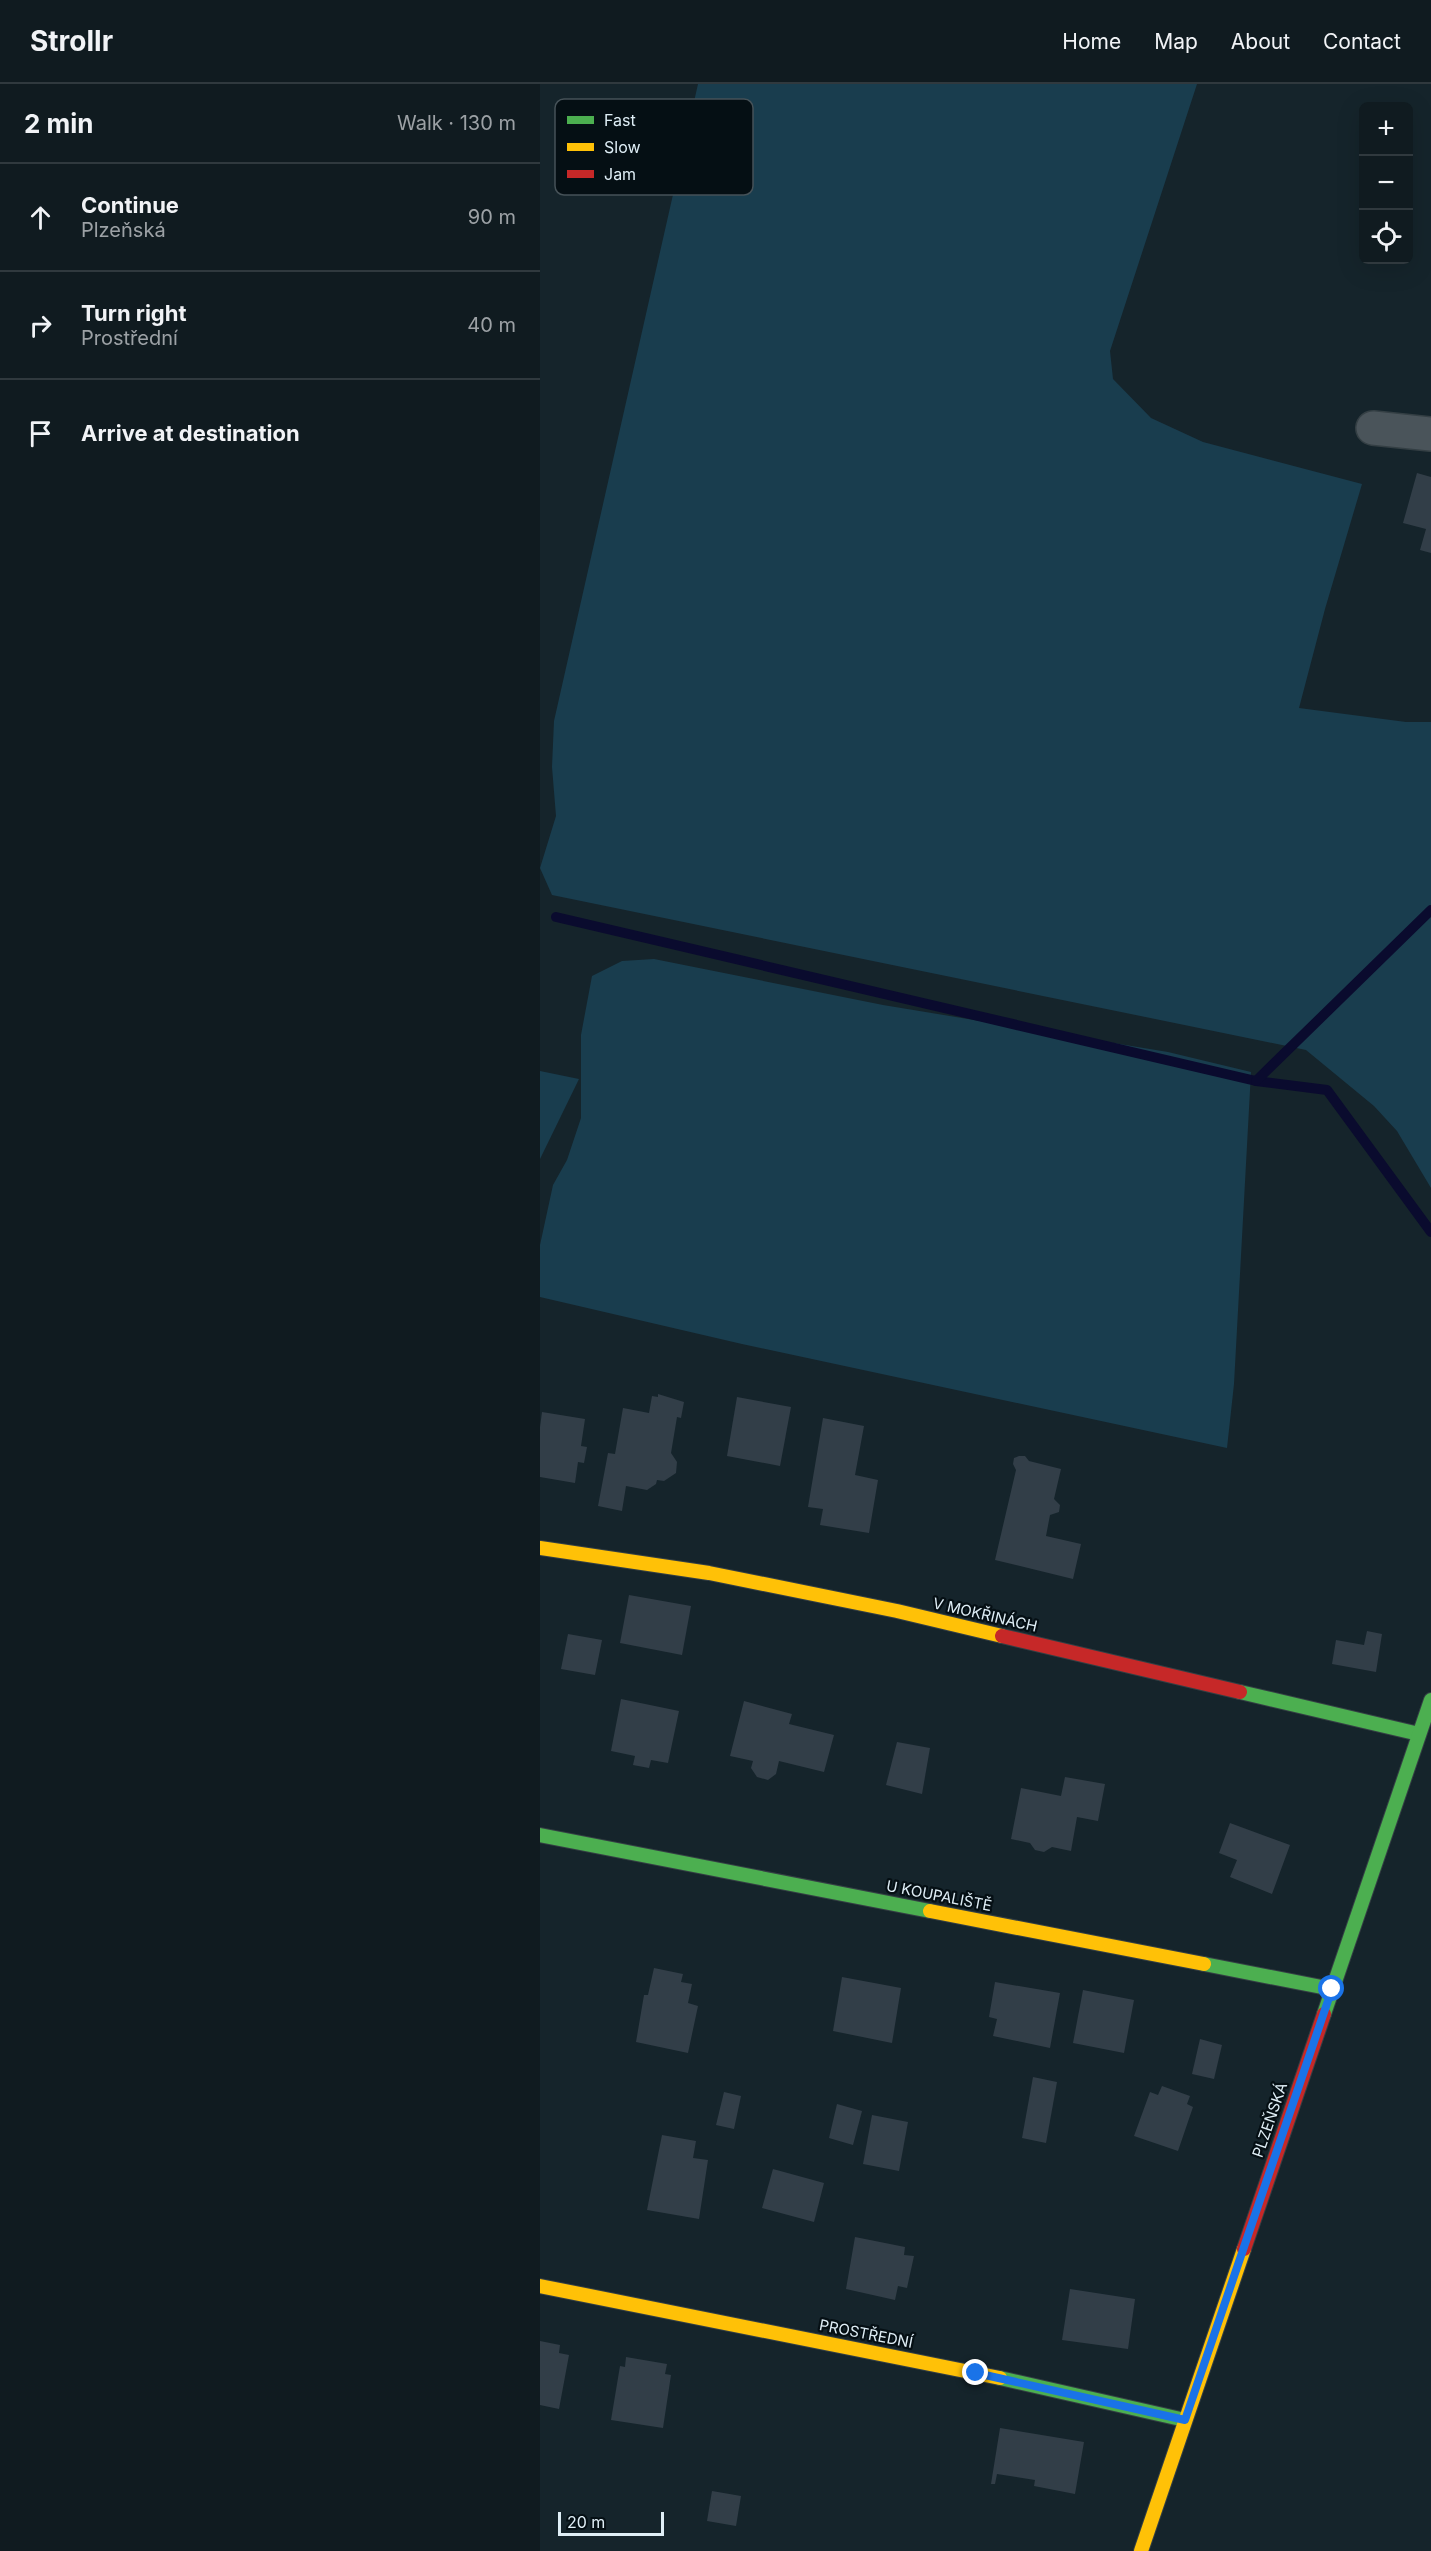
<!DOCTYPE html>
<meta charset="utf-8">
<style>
body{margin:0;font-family:Inter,sans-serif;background:#192429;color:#f1f3f6}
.controls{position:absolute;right:18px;top:18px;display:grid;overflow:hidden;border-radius:9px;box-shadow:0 6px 24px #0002}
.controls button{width:54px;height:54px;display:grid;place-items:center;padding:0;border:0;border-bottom:2px solid #30393e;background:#101b20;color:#f1f3f6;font:30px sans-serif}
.scale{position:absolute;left:18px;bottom:15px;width:106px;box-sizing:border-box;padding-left:6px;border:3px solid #dfeef6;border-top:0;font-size:16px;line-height:21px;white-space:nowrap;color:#dfeef6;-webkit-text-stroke:4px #050f14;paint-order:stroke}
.stop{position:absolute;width:18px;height:18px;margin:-14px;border:4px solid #1a73e8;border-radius:50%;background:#fff}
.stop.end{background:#1a73e8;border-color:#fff;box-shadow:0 2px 6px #0008}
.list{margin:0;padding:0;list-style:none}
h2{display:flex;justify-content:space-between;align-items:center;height:78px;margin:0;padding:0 24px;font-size:26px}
h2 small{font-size:20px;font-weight:400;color:#9ca1a5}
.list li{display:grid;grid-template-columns:39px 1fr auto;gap:18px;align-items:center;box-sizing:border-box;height:108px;padding:0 24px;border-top:2px solid #30393e}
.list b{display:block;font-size:22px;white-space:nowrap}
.list p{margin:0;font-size:20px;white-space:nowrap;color:#9ca1a5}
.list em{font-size:20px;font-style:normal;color:#9ca1a5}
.icon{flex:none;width:33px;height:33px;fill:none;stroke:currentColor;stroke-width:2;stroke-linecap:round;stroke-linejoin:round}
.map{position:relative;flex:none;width:891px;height:2467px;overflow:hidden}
header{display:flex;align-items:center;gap:36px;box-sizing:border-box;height:84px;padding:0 30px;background:#101b20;border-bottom:2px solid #30393e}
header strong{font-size:28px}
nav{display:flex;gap:33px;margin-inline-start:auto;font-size:21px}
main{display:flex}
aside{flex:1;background:#101b20}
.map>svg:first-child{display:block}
</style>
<header>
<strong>Strollr</strong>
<nav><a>Home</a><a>Map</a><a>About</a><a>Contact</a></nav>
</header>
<main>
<aside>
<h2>2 min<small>Walk · 130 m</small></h2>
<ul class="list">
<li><svg class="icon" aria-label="ahead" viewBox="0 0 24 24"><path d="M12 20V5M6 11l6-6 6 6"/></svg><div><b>Continue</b><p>Plzeňská</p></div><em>90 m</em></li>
<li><svg class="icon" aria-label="right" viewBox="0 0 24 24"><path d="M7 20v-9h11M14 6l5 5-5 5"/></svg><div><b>Turn right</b><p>Prostřední</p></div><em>40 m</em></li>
<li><svg class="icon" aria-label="arrive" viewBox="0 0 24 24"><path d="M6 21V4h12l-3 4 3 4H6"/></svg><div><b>Arrive at destination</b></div></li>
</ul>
</aside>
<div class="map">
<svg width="891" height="2467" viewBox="0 0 891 2467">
<rect width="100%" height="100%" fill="#15242b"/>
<g fill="#193d4e">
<path d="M 158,0 L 657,0 L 570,267 L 573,295 L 611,334 L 663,358 L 822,400 L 785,525 L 759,624 L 866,638 L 891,638 L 891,1104 L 857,1047 L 834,1022 L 766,966 L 12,811 L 0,784 L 16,732 L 12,683 L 14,637 Z"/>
<path d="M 114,875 L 343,921 L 628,968 L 711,988 L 694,1300 L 687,1364 L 202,1260 L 0,1213 L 0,1161 L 13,1101 L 27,1076 L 41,1034 L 41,951 L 52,892 L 82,877 Z"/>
<path d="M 0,987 L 39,995 L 0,1075 Z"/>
</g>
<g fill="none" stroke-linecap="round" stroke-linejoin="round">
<g stroke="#0a0b2e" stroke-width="10">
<path d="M 16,833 L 716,997 L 787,1006 L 891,1148"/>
<path d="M 716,997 L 891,826"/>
</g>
</g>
<g fill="#323e48">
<path d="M 877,389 L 891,393 L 891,469 L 880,466 L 886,445 L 863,439 Z"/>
<path d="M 118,1310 L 144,1318 L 141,1334 L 137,1333 L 131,1369 L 137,1378 L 136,1389 L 124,1397 L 117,1396 L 116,1400 L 107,1406 L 86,1402 L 82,1427 L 58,1422 L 68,1369 L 75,1370 L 83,1324 L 109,1329 L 112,1312 L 118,1313 Z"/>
<path d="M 197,1313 L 251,1323 L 240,1382 L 187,1372 Z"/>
<path d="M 2,1328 L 45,1335 L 41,1362 L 47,1363 L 44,1379 L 38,1378 L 35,1399 L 0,1393 L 0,1343 Z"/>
<path d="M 283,1334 L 324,1342 L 315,1391 L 338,1396 L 329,1449 L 280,1441 L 283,1425 L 268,1423 Z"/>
<path d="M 479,1372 L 485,1372 L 489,1377 L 521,1385 L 514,1415 L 520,1421 L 519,1428 L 510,1431 L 506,1452 L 541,1460 L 533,1495 L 455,1476 L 476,1386 L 473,1380 L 474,1374 Z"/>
<path d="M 89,1511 L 151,1522 L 142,1571 L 80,1559 Z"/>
<path d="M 827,1547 L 842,1550 L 836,1588 L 792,1580 L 796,1556 L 824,1561 Z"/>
<path d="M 28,1550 L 62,1556 L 55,1591 L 21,1585 Z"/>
<path d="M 81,1615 L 139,1627 L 128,1679 L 111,1676 L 109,1684 L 93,1681 L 95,1672 L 71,1667 Z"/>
<path d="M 204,1617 L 252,1630 L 249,1640 L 294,1651 L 284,1688 L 239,1677 L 236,1690 L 228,1696 L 217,1693 L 211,1684 L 213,1677 L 190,1672 Z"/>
<path d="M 357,1658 L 390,1664 L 382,1710 L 346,1701 Z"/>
<path d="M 525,1693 L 565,1700 L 558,1737 L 537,1733 L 531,1767 L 512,1763 L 504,1768 L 495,1766 L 490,1759 L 471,1755 L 481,1704 L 521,1712 Z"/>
<path d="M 690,1739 L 750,1761 L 732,1810 L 690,1793 L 697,1776 L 679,1769 Z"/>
<path d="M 114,1884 L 143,1890 L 141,1898 L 152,1900 L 148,1919 L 158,1922 L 148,1969 L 96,1958 L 104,1911 L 108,1911 Z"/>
<path d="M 302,1893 L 361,1904 L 352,1959 L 293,1947 Z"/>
<path d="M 455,1898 L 520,1909 L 510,1964 L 453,1952 L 457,1935 L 449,1933 Z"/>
<path d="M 543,1906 L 594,1916 L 584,1969 L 533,1959 Z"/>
<path d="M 660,1955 L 682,1961 L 674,1995 L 652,1990 Z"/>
<path d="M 493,1993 L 517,1998 L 506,2059 L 482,2054 Z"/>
<path d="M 622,2002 L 650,2012 L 647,2020 L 653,2023 L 638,2067 L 594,2052 L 610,2008 L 618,2011 Z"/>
<path d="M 184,2008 L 201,2012 L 194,2045 L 176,2041 Z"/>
<path d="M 297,2020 L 322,2027 L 313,2061 L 289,2054 Z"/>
<path d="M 332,2031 L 368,2038 L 359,2087 L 323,2080 Z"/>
<path d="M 122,2051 L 156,2057 L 153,2074 L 168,2076 L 159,2135 L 107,2126 Z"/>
<path d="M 233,2085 L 284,2099 L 274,2138 L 222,2124 Z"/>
<path d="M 315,2153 L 365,2163 L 364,2171 L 374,2172 L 367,2204 L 358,2202 L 355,2216 L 306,2205 Z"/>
<path d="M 530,2205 L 595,2215 L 588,2265 L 522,2256 Z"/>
<path d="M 0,2257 L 20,2261 L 19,2269 L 29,2271 L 19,2325 L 0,2321 Z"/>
<path d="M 86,2273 L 127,2280 L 125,2290 L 131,2291 L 123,2344 L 71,2336 L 80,2282 L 85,2283 Z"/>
<path d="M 460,2344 L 544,2358 L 535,2410 L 494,2402 L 495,2396 L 457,2390 L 455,2400 L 451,2400 Z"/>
<path d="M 172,2407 L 201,2412 L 196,2442 L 167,2437 Z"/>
</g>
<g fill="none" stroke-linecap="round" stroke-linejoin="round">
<defs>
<path id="street" d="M 833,344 L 891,350"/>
<g id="fast">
<path d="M 700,1608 L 879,1650"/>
<path d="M 0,1751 L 390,1827"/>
<path d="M 664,1880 L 792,1905"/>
<path d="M 784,1930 L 891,1616"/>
<path d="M 460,2294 L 645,2336"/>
</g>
<g id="slow">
<path d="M 0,1464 L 169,1489 L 357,1527 L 462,1552"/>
<path d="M 390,1827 L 664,1880"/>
<path d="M 0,2202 L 460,2294"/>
<path d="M 601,2467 L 704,2165"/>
</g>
<g id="jam">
<path d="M 462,1552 L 700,1608"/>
<path d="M 704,2165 L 784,1930"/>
</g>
</defs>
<use href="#street" stroke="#343f44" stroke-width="36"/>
<use href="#fast" stroke="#343f44" stroke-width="16"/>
<use href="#slow" stroke="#343f44" stroke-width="16"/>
<use href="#jam" stroke="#343f44" stroke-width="16"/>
<use href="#street" stroke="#4a545a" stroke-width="33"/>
<use href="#fast" stroke="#4caf50" stroke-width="14"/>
<use href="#slow" stroke="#ffc107" stroke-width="14"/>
<use href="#jam" stroke="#c62828" stroke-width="14"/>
</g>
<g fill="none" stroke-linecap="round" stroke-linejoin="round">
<path stroke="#1a73e8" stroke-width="8" d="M 436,2289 L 645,2336 L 792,1905"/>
</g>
<g text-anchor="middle" stroke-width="4.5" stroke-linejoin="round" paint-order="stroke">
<g font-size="15" fill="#dfeef6" stroke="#050f14">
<text transform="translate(445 1531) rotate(13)" y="5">V MOKŘINÁCH</text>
<text transform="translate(399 1812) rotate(11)" y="5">U KOUPALIŠTĚ</text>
<text transform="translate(730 2036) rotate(-71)" y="5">PLZEŇSKÁ</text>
<text transform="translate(326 2250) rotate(11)" y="5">PROSTŘEDNÍ</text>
</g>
</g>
<rect x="15" y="15" width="198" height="96" rx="9" fill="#050f14" stroke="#465258" stroke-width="1.5"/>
<rect x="27" y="32" width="27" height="8" fill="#4caf50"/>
<rect x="27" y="59" width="27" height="8" fill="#ffc107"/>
<rect x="27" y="86" width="27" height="8" fill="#c62828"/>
<g font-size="16" fill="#dfeef6">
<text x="64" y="42">Fast</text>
<text x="64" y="69">Slow</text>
<text x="64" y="96">Jam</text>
</g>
</svg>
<div class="controls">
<button>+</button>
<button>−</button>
<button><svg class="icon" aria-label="locate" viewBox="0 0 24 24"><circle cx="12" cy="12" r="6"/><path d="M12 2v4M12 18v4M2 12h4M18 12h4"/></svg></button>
</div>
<div class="scale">20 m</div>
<div class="stop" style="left:792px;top:1905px"></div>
<div class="stop end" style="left:436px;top:2289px"></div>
</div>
</main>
